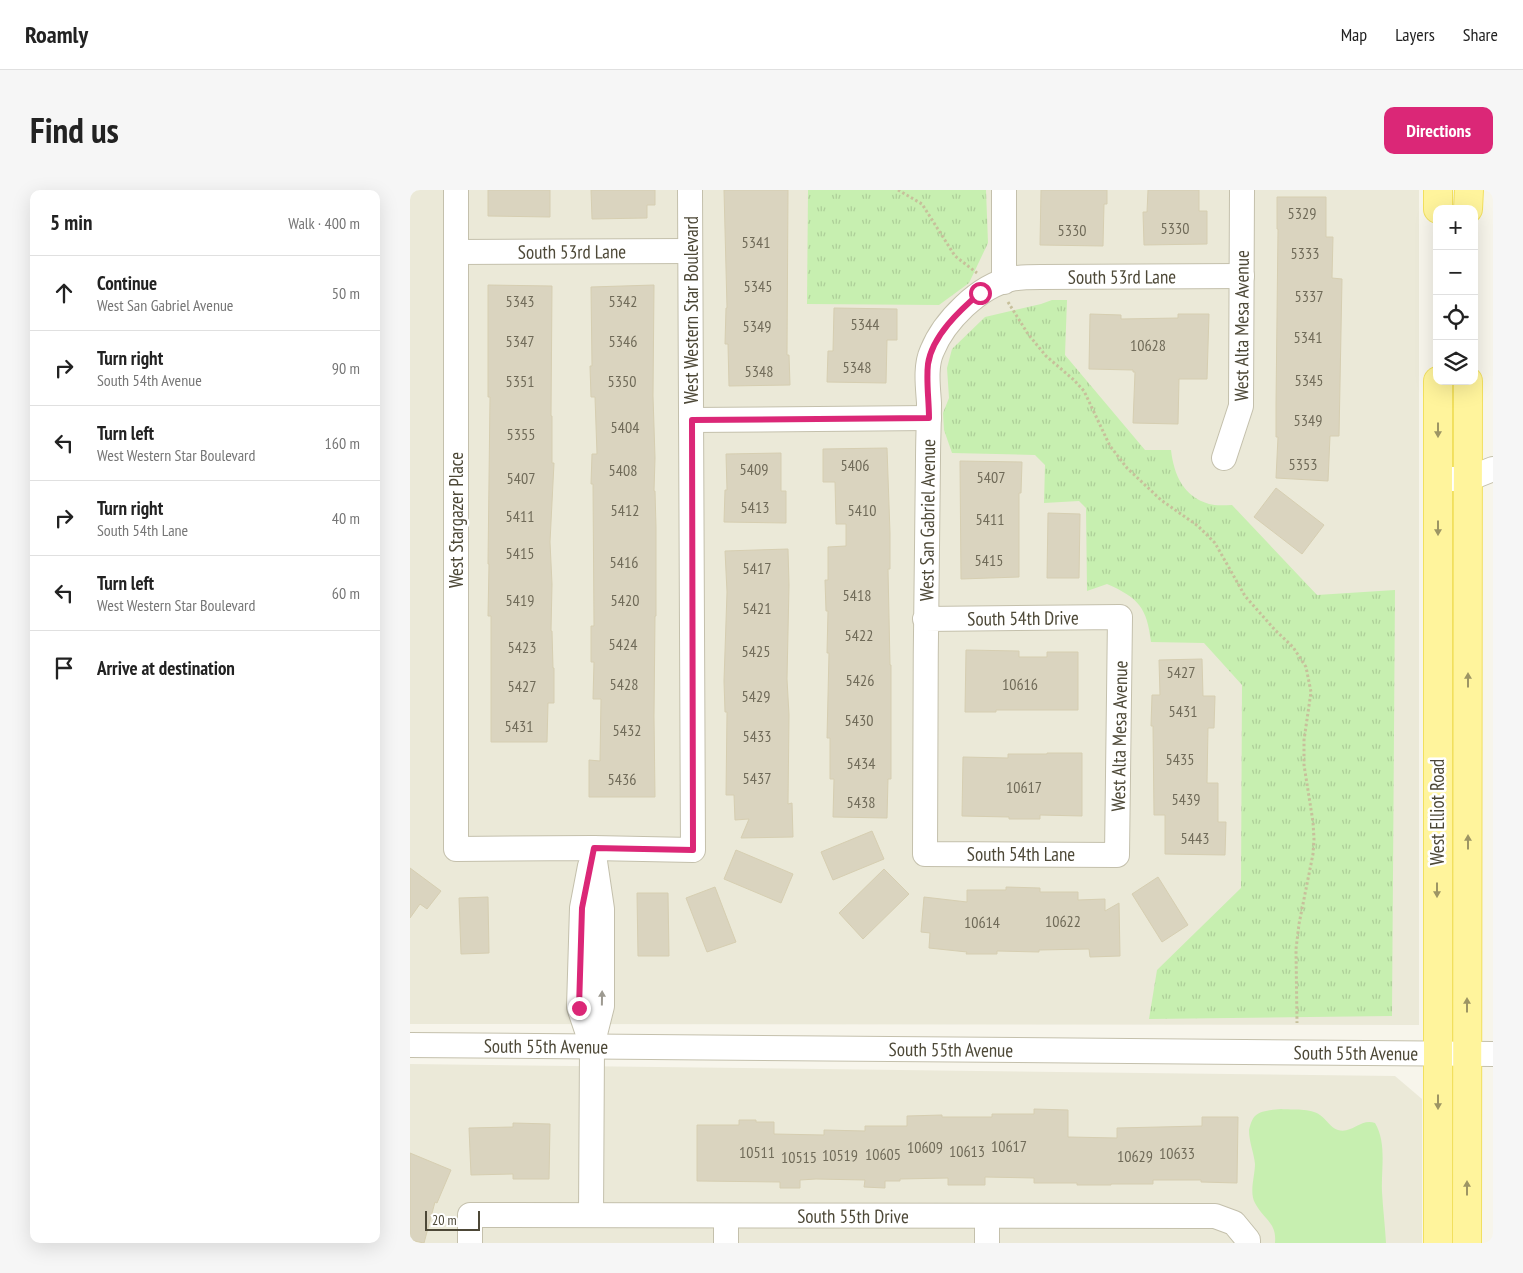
<!DOCTYPE html>
<meta charset="utf-8">
<style>
body{margin:0;font-family:"PT Sans Narrow",sans-serif;background:#f6f6f6;color:#222}
.controls{position:absolute;right:15px;top:15px;display:grid;overflow:hidden;border-radius:10px;box-shadow:0 5px 20px #0002}
.controls button{width:45px;height:45px;display:grid;place-items:center;padding:0;border:0;border-bottom:1px solid #e0e0e0;background:#fff;color:#222;font:25px sans-serif}
.scale{position:absolute;left:15px;bottom:12px;width:55px;box-sizing:border-box;padding-left:5px;border:2px solid #4d4837;border-top:0;font-size:14px;line-height:18px;white-space:nowrap;color:#4d4837;-webkit-text-stroke:4px #fff;paint-order:stroke}
.stop{position:absolute;width:15px;height:15px;margin:-11px;border:4px solid #db2777;border-radius:50%;background:#fff}
.stop.end{background:#db2777;border-color:#fff;box-shadow:0 1px 5px #0008}
.list{margin:0;padding:0;list-style:none}
h2{display:flex;justify-content:space-between;align-items:center;height:65px;margin:0;padding:0 20px;font-size:21px}
h2 small{font-size:16px;font-weight:400;color:#767676}
.list li{display:grid;grid-template-columns:32px 1fr auto;gap:15px;align-items:center;box-sizing:border-box;height:75px;padding:0 20px;border-top:1px solid #e0e0e0}
.list b{display:block;font-size:19px;white-space:nowrap}
.list p{margin:0;font-size:16px;white-space:nowrap;color:#767676}
.list em{font-size:16px;font-style:normal;color:#767676}
.icon{flex:none;width:28px;height:28px;fill:none;stroke:currentColor;stroke-width:2;stroke-linecap:round;stroke-linejoin:round}
.map{position:relative;flex:none;width:1083px;height:1053px;overflow:hidden;border-radius:10px}
header{display:flex;align-items:center;gap:30px;box-sizing:border-box;height:70px;padding:0 25px;background:#fff;border-bottom:1px solid #e0e0e0}
header strong{font-size:24px}
nav{display:flex;gap:28px;margin-inline-start:auto;font-size:18px}
.intro{display:flex;align-items:center;justify-content:space-between;box-sizing:border-box;height:120px;padding:0 30px}
h1{margin:0;font-size:35px}
.button{padding:12px 22px;border-radius:10px;background:#db2777;color:#fff;font-size:18px;font-weight:700}
main{display:flex;gap:30px;padding:0 30px}
aside{flex:1;background:#fff;border-radius:10px;box-shadow:0 5px 20px #0002}
.map>svg:first-child{display:block}
</style>
<header>
<strong>Roamly</strong>
<nav><a>Map</a><a>Layers</a><a>Share</a></nav>
</header>
<div class="intro"><h1>Find us</h1><a class="button">Directions</a></div>
<main>
<aside>
<h2>5 min<small>Walk · 400 m</small></h2>
<ul class="list">
<li><svg class="icon" aria-label="ahead" viewBox="0 0 24 24"><path d="M12 20V5M6 11l6-6 6 6"/></svg><div><b>Continue</b><p>West San Gabriel Avenue</p></div><em>50 m</em></li>
<li><svg class="icon" aria-label="right" viewBox="0 0 24 24"><path d="M7 20v-9h11M14 6l5 5-5 5"/></svg><div><b>Turn right</b><p>South 54th Avenue</p></div><em>90 m</em></li>
<li><svg class="icon" aria-label="left" viewBox="0 0 24 24"><path d="M17 20v-9H6M10 6l-5 5 5 5"/></svg><div><b>Turn left</b><p>West Western Star Boulevard</p></div><em>160 m</em></li>
<li><svg class="icon" aria-label="right" viewBox="0 0 24 24"><path d="M7 20v-9h11M14 6l5 5-5 5"/></svg><div><b>Turn right</b><p>South 54th Lane</p></div><em>40 m</em></li>
<li><svg class="icon" aria-label="left" viewBox="0 0 24 24"><path d="M17 20v-9H6M10 6l-5 5 5 5"/></svg><div><b>Turn left</b><p>West Western Star Boulevard</p></div><em>60 m</em></li>
<li><svg class="icon" aria-label="arrive" viewBox="0 0 24 24"><path d="M6 21V4h12l-3 4 3 4H6"/></svg><div><b>Arrive at destination</b></div></li>
</ul>
</aside>
<div class="map">
<svg width="1083" height="1053" viewBox="0 0 1083 1053">
<defs>
<pattern id="park-tufts" width="24" height="20" patternUnits="userSpaceOnUse" patternTransform="scale(1.25)"><rect width="24" height="20" fill="#c7efb0"/><path d="M3 7l-1-3M5 7V3M7 7l1-3M15 17l-1-3M17 17v-4M19 17l1-3" fill="none" stroke="#adce98"/></pattern>
</defs>
<rect width="100%" height="100%" fill="#f7f5eb"/>
<g fill="#ebe9d8">
<path d="M 0,0 L 1009,0 L 1009,835 L 0,834 Z"/>
<path d="M 0,874 L 985,886 L 1012,909 L 1012,1053 L 0,1053 Z"/>
</g>
<path fill="#c7efb0" d="M 871,919 C 882,920 901,918 910,925 C 916,929 921,938 928,940 C 942,944 951,928 965,933 C 977,953 971,979 972,1002 C 973,1019 975,1036 976,1053 L 865,1053 C 867,1032 853,1029 845,1013 C 839,1002 845,986 845,974 C 844,963 839,952 839,940 C 840,935 842,929 845,926 C 851,920 863,920 871,919 Z"/>
<g fill="url(#park-tufts)">
<path d="M 398,0 L 576,0 L 578,53 L 559,93 L 529,115 L 397,114 Z"/>
<path d="M 642,110 L 657,110 L 655,165 L 735,260 L 761,260 C 764,285 773,306 799,314 C 806,316 815,315 822,315 L 907,405 L 985,400 L 982,826 L 739,829 L 747,780 L 831,698 L 832,495 L 794,453 L 741,452 C 737,418 729,408 697,394 L 677,401 L 676,318 L 669,311 L 634,313 L 635,275 L 625,265 L 542,263 L 534,240 L 533,223 L 539,208 L 537,178 L 542,159 L 575,127 L 631,114 Z"/>
</g>
<g fill="#dad4bf" stroke="#d6ceb1">
<path d="M 78,0 L 140,0 L 140,27 L 78,26 Z"/>
<path d="M 181,0 L 245,0 L 245,15 L 237,15 L 237,28 L 182,29 Z"/>
<path d="M 314,0 L 378,0 L 377,165 L 379,165 L 380,195 L 319,196 L 318,154 L 315,154 L 316,118 L 317,118 Z"/>
<path d="M 631,0 L 697,0 L 697,14 L 694,14 L 693,56 L 630,55 Z"/>
<path d="M 738,0 L 789,0 L 789,21 L 797,21 L 797,54 L 734,55 L 733,22 L 737,22 Z"/>
<path d="M 867,7 L 916,7 L 916,47 L 923,47 L 922,88 L 932,89 L 929,246 L 920,246 L 918,291 L 866,288 L 868,247 L 866,247 L 866,215 L 868,39 L 867,39 Z"/>
<path d="M 78,95 L 142,96 L 141,226 L 142,226 L 142,273 L 144,273 L 140,352 L 142,394 L 141,441 L 142,441 L 143,478 L 144,478 L 144,513 L 138,513 L 137,552 L 81,552 L 81,426 L 78,426 L 79,374 L 78,374 L 80,207 L 78,207 Z"/>
<path d="M 244,95 L 243,206 L 245,268 L 244,301 L 245,301 L 246,337 L 246,426 L 245,426 L 244,526 L 245,607 L 179,607 L 179,570 L 190,571 L 191,509 L 183,509 L 184,472 L 181,472 L 181,436 L 184,436 L 183,294 L 181,294 L 182,264 L 187,264 L 185,207 L 181,207 L 180,176 L 182,176 L 181,97 Z"/>
<path d="M 424,118 L 487,119 L 487,150 L 477,150 L 476,193 L 417,192 L 418,161 L 423,161 Z"/>
<path d="M 680,124 L 711,125 L 711,129 L 768,128 L 768,124 L 799,124 L 797,189 L 769,189 L 768,234 L 723,233 L 725,182 L 723,182 L 723,180 L 679,179 Z"/>
<path d="M 477,258 L 480,343 L 480,379 L 478,379 L 480,475 L 481,475 L 481,589 L 478,589 L 477,628 L 423,627 L 424,589 L 420,589 L 420,548 L 417,548 L 419,463 L 417,463 L 418,421 L 416,421 L 415,390 L 418,390 L 418,357 L 436,356 L 436,334 L 426,334 L 425,292 L 413,292 L 413,259 Z"/>
<path d="M 371,263 L 371,301 L 376,301 L 376,333 L 314,332 L 315,300 L 317,300 L 316,264 Z"/>
<path d="M 550,271 L 612,272 L 611,303 L 609,303 L 609,387 L 551,389 Z"/>
<path d="M 866,298 L 914,335 L 892,364 L 844,327 Z"/>
<path d="M 638,323 L 670,324 L 669,388 L 637,388 Z"/>
<path d="M 378,359 L 379,395 L 377,489 L 379,525 L 378,614 L 382,613 L 383,647 L 331,648 L 339,629 L 325,630 L 324,605 L 316,605 L 317,522 L 315,522 L 314,491 L 317,402 L 315,361 Z"/>
<path d="M 556,460 L 609,461 L 609,467 L 637,467 L 637,462 L 668,462 L 668,520 L 586,520 L 586,522 L 555,522 Z"/>
<path d="M 792,469 L 793,506 L 805,506 L 804,538 L 798,538 L 797,593 L 808,593 L 808,632 L 816,632 L 815,665 L 755,664 L 755,625 L 744,625 L 743,536 L 741,536 L 742,505 L 750,505 L 749,470 Z"/>
<path d="M 637,563 L 672,563 L 672,626 L 630,625 L 630,629 L 599,629 L 599,627 L 552,626 L 553,567 L 598,568 L 598,564 L 637,564 Z"/>
<path d="M 462,641 L 474,669 L 423,690 L 411,662 Z"/>
<path d="M 326,660 L 383,684 L 371,713 L 314,689 Z"/>
<path d="M 0,678 L 31,701 L 17,719 L 10,714 L 0,728 Z"/>
<path d="M 474,679 L 499,704 L 453,749 L 429,723 Z"/>
<path d="M 748,687 L 778,735 L 752,752 L 722,704 Z"/>
<path d="M 305,697 L 326,752 L 297,762 L 276,708 Z"/>
<path d="M 596,697 L 630,698 L 630,702 L 668,702 L 668,710 L 695,709 L 695,721 L 709,713 L 710,766 L 680,767 L 679,759 L 629,760 L 629,762 L 587,761 L 587,764 L 556,764 L 557,762 L 519,758 L 520,743 L 511,742 L 514,707 L 557,712 L 557,700 L 596,700 Z"/>
<path d="M 227,703 L 258,703 L 259,766 L 228,766 Z"/>
<path d="M 78,707 L 79,763 L 51,764 L 49,708 Z"/>
<path d="M 624,919 L 658,920 L 658,947 L 707,948 L 707,938 L 792,936 L 792,927 L 828,927 L 827,993 L 791,992 L 791,990 L 743,990 L 743,994 L 701,994 L 701,995 L 667,995 L 667,993 L 624,993 L 624,988 L 575,987 L 575,995 L 538,995 L 538,988 L 490,989 L 490,991 L 475,991 L 475,998 L 454,997 L 455,990 L 406,989 L 390,990 L 390,998 L 370,998 L 370,992 L 287,991 L 287,935 L 329,935 L 329,930 L 346,930 L 346,932 L 364,932 L 364,944 L 414,945 L 414,940 L 455,941 L 455,936 L 497,936 L 497,926 L 532,925 L 532,927 L 582,927 L 582,924 L 624,924 Z"/>
<path d="M 103,933 L 140,934 L 139,989 L 103,989 L 103,984 L 61,985 L 59,938 L 103,937 Z"/>
<path d="M 0,963 L 41,980 L 27,1013 L 25,1012 L 14,1053 L 0,1050 Z"/>
</g>
<g fill="none" stroke-linecap="round" stroke-linejoin="round">
<defs>
<g id="minor">
<path d="M 46,0 L 46,659 L 183,658 L 283,660 L 280,0"/>
<path id="s1" d="M 46,62 L 280,61"/>
<path d="M 594,92 L 594,0"/>
<path d="M 281,230 L 519,228"/>
<path id="s2" d="M 814,268 L 831,216 L 832,0"/>
<path d="M 1028,289 L 1058,289 L 1083,279"/>
<path id="s3" d="M 515,429 L 710,427 L 707,665 L 515,664 C 515,533 516,401 518,270 C 518,251 519,232 519,213 C 518,197 515,176 522,161 C 534,131 569,96 601,89 C 610,87 621,87 631,87 L 832,86"/>
<path d="M 180,676 L 172,718 L 169,817 L 182,856"/>
<path id="s4" d="M 0,855 L 1083,864"/>
<path d="M 181,1025 L 182,856 L 192,816 L 192,719 L 183,658"/>
<path d="M 316,1026 L 316,1053"/>
<path d="M 577,1027 L 577,1053"/>
<path id="s5" d="M 60,1053 L 60,1025 C 309,1025 557,1027 805,1026 L 824,1033 L 838,1050 L 838,1053"/>
</g>
<g id="major">
<path d="M 1028,19 L 1028,0"/>
<path d="M 1058,19 L 1059,0"/>
<path d="M 1028,191 L 1028,1053"/>
<path d="M 1057,1053 L 1058,191"/>
</g>
</defs>
<use href="#minor" stroke="#c4c0ac" stroke-width="26"/>
<use href="#major" stroke="#f2e05e" stroke-width="30"/>
<g stroke="#c7c09b" stroke-width="3" stroke-dasharray="2.5 2.5" stroke-linecap="butt">
<path d="M 488,0 L 512,14 L 545,66 L 567,83"/>
<path d="M 598,112 L 618,144 L 636,166 L 664,190 L 674,201 L 700,256 L 717,278 L 751,310 L 788,336 L 805,353 L 835,406 L 865,440 L 883,457 L 896,477 L 901,502 L 894,550 L 894,575 L 903,632 L 904,649 L 903,664 L 889,734 L 886,759 L 887,833"/>
</g>
<use href="#minor" stroke="#fff" stroke-width="24"/>
<use href="#major" stroke="#fff49c" stroke-width="28"/>
</g>
<defs><path id="oneway-solid" d="M-6-.8H1V-3.2L6.5 0L1 3.2V.8H-6Z" transform="scale(1.25)"/></defs>
<g fill="#9d9564">
<use href="#oneway-solid" transform="translate(1028 240) rotate(90)"/>
<use href="#oneway-solid" transform="translate(1028 338) rotate(90)"/>
<use href="#oneway-solid" transform="translate(1058 490) rotate(-90)"/>
<use href="#oneway-solid" transform="translate(1058 652) rotate(-90)"/>
<use href="#oneway-solid" transform="translate(1027 700) rotate(90)"/>
<use href="#oneway-solid" transform="translate(1057 815) rotate(-90)"/>
<use href="#oneway-solid" transform="translate(1028 912) rotate(90)"/>
<use href="#oneway-solid" transform="translate(1057 998) rotate(-90)"/>
</g>
<use fill="#9d9a91" href="#oneway-solid" transform="translate(192 808) rotate(-89)"/>
<g fill="none" stroke-linecap="round" stroke-linejoin="round">
<path stroke="#db2777" stroke-width="6" d="M 169,818 L 172,718 L 184,658 L 283,660 L 282,230 L 519,228 C 519,210 516,191 518,174 C 522,146 550,120 570,103"/>
</g>
<g text-anchor="middle" stroke-width="5" stroke-linejoin="round" paint-order="stroke">
<g font-size="16" fill="#706b59">
<text x="892" y="29">5329</text>
<text x="765" y="44">5330</text>
<text x="662" y="46">5330</text>
<text x="346" y="58">5341</text>
<text x="895" y="69">5333</text>
<text x="348" y="102">5345</text>
<text x="899" y="112">5337</text>
<text x="110" y="117">5343</text>
<text x="213" y="117">5342</text>
<text x="455" y="140">5344</text>
<text x="347" y="142">5349</text>
<text x="898" y="153">5341</text>
<text x="110" y="157">5347</text>
<text x="213" y="157">5346</text>
<text x="738" y="161">10628</text>
<text x="447" y="183">5348</text>
<text x="349" y="187">5348</text>
<text x="899" y="196">5345</text>
<text x="110" y="197">5351</text>
<text x="212" y="197">5350</text>
<text x="898" y="236">5349</text>
<text x="215" y="243">5404</text>
<text x="111" y="250">5355</text>
<text x="893" y="280">5353</text>
<text x="445" y="281">5406</text>
<text x="344" y="285">5409</text>
<text x="213" y="286">5408</text>
<text x="581" y="293">5407</text>
<text x="111" y="294">5407</text>
<text x="345" y="323">5413</text>
<text x="215" y="326">5412</text>
<text x="452" y="326">5410</text>
<text x="110" y="332">5411</text>
<text x="580" y="335">5411</text>
<text x="110" y="369">5415</text>
<text x="579" y="376">5415</text>
<text x="214" y="378">5416</text>
<text x="347" y="384">5417</text>
<text x="447" y="411">5418</text>
<text x="110" y="416">5419</text>
<text x="215" y="416">5420</text>
<text x="347" y="424">5421</text>
<text x="449" y="451">5422</text>
<text x="213" y="460">5424</text>
<text x="112" y="463">5423</text>
<text x="346" y="467">5425</text>
<text x="771" y="488">5427</text>
<text x="450" y="496">5426</text>
<text x="214" y="500">5428</text>
<text x="610" y="500">10616</text>
<text x="112" y="502">5427</text>
<text x="346" y="512">5429</text>
<text x="773" y="527">5431</text>
<text x="449" y="536">5430</text>
<text x="109" y="542">5431</text>
<text x="217" y="546">5432</text>
<text x="347" y="552">5433</text>
<text x="770" y="575">5435</text>
<text x="451" y="579">5434</text>
<text x="347" y="594">5437</text>
<text x="212" y="595">5436</text>
<text x="614" y="603">10617</text>
<text x="776" y="615">5439</text>
<text x="451" y="618">5438</text>
<text x="785" y="654">5443</text>
<text x="653" y="737">10622</text>
<text x="572" y="738">10614</text>
<text x="599" y="962">10617</text>
<text x="515" y="963">10609</text>
<text x="557" y="967">10613</text>
<text x="347" y="968">10511</text>
<text x="767" y="969">10633</text>
<text x="473" y="970">10605</text>
<text x="430" y="971">10519</text>
<text x="725" y="972">10629</text>
<text x="389" y="973">10515</text>
</g>
<g font-size="19" fill="#4d4837" stroke="#fff">
<text dy="7" stroke="none"><textPath href="#s1" startOffset="116">South 53rd Lane</textPath></text>
<text dy="7" stroke="none"><textPath href="#s3" startOffset="1350">South 53rd Lane</textPath></text>
<text transform="translate(281 120) rotate(-90)" y="7">West Western Star Boulevard</text>
<text dy="7" stroke="none"><textPath href="#s2" startOffset="135">West Alta Mesa Avenue</textPath></text>
<text transform="translate(46 330) rotate(-90)" y="7">West Stargazer Place</text>
<text dy="7" stroke="none"><textPath href="#s3" startOffset="959">West San Gabriel Avenue</textPath></text>
<text dy="7" stroke="none"><textPath href="#s3" startOffset="98">South 54th Drive</textPath></text>
<text transform="translate(709 546) rotate(-89)" y="7">West Alta Mesa Avenue</text>
<text transform="translate(1027 622) rotate(-90)" y="7">West Elliot Road</text>
<text x="611" y="671">South 54th Lane</text>
<text dy="7" stroke="none"><textPath href="#s4" startOffset="136">South 55th Avenue</textPath></text>
<text dy="7" stroke="none"><textPath href="#s4" startOffset="541">South 55th Avenue</textPath></text>
<text dy="7" stroke="none"><textPath href="#s4" startOffset="946">South 55th Avenue</textPath></text>
<text dy="7" stroke="none"><textPath href="#s5" startOffset="411">South 55th Drive</textPath></text>
</g>
</g>
</svg>
<div class="controls">
<button>+</button>
<button>−</button>
<button><svg class="icon" aria-label="locate" viewBox="0 0 24 24"><circle cx="12" cy="12" r="6"/><path d="M12 2v4M12 18v4M2 12h4M18 12h4"/></svg></button>
<button><svg class="icon" aria-label="layers" viewBox="0 0 24 24"><path d="M12 4l9 5-9 5-9-5zM3 14l9 5 9-5"/></svg></button>
</div>
<div class="scale">20 m</div>
<div class="stop" style="left:570px;top:103px"></div>
<div class="stop end" style="left:169px;top:818px"></div>
</div>
</main>
